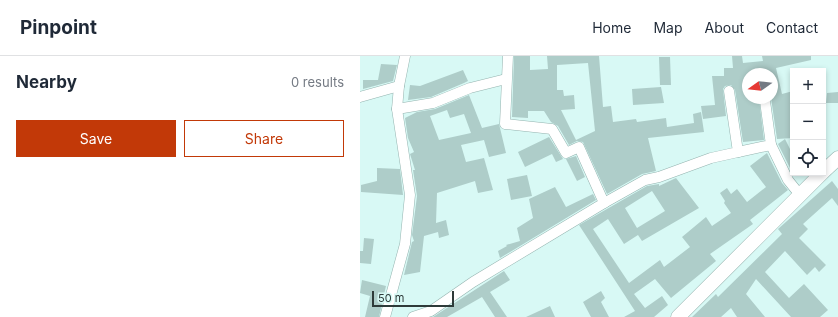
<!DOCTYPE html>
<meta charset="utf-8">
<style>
body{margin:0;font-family:Inter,sans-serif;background:#f6f6f7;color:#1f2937}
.controls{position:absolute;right:12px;top:12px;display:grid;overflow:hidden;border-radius:0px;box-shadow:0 2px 6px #0003}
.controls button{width:36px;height:36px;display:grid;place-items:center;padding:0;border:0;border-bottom:1px solid #e0e1e3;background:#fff;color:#1f2937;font:20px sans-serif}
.compass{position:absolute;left:382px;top:12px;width:36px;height:36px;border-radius:50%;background:#fff;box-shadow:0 2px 6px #0003;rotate:255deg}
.scale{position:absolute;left:12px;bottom:10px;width:82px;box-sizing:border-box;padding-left:4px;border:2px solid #2e3a39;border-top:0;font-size:11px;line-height:14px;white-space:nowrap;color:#2e3a39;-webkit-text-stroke:3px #d8f9f5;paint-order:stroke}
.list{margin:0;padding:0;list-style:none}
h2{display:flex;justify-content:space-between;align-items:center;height:52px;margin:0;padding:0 16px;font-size:17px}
h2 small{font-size:13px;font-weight:400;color:#747a83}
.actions{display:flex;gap:8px;padding:12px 16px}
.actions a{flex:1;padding:9px 0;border:1px solid #c23908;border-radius:0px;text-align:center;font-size:14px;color:#c23908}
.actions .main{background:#c23908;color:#fff}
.icon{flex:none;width:22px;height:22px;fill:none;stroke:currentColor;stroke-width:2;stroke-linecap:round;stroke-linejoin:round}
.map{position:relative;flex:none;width:478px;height:261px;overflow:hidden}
header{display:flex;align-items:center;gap:24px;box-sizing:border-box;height:56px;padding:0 20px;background:#fff;border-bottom:1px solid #e0e1e3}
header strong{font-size:19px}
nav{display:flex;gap:22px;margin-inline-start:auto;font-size:14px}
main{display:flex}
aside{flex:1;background:#fff}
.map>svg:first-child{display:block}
</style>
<header>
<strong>Pinpoint</strong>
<nav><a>Home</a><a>Map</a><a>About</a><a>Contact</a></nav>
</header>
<main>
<aside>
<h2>Nearby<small>0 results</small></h2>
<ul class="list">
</ul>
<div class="actions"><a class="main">Save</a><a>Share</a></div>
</aside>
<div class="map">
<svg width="478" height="261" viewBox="0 0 478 261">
<rect width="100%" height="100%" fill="#d8f9f5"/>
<g fill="#aecdc9" fill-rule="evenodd">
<path d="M 154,0 L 170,0 L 170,14 L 188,13 L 187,0 L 239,0 L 243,51 L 251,50 L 253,66 L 276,63 L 277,66 L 306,62 L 307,71 L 334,67 L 333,58 L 341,56 L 344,76 L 288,82 L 296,115 L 282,118 L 247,138 L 223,86 L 217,85 L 209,89 L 198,70 L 191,66 L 184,55 L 168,55 L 168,62 L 152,61 ZM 228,7 L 235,75 L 216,84 L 201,54 L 215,53 L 214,39 L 204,40 L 203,34 L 197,34 L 197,9 Z"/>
<path d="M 372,0 L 382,0 L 383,7 L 403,5 L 402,0 L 451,0 L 451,4 L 416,12 L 422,38 L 433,35 L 433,82 L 417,83 L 411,42 L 412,18 L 388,18 L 388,42 L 399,42 L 404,84 L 383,86 L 375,34 L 371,29 L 365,30 L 363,33 L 366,60 L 343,63 L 341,50 L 355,49 L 352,20 L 364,20 L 364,12 L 373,12 Z"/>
<path d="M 299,1 L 310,1 L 311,29 L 300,29 Z"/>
<path d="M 21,8 L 37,9 L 33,25 L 3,33 L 3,24 L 18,24 Z"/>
<path d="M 103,14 L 108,25 L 104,27 L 71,41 L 48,44 L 50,29 L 60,30 Z"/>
<path d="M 301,31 L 304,47 L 273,49 L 272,33 Z"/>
<path d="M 478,36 L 478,47 L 466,47 L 467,37 Z"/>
<path d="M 109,39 L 122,72 L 139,68 L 140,72 L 146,97 L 129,101 L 124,84 L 101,89 L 106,106 L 124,102 L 133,134 L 118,137 L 115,125 L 77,137 L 76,167 L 86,164 L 89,179 L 79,182 L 78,176 L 64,180 L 60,216 L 44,219 L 52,186 L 54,185 L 52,179 L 57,140 L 53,114 L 55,114 L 50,98 L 54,96 L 48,82 L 45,62 L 57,56 L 75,53 ZM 87,54 L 90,62 L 104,58 L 111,77 L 79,84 L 70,60 Z"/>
<path d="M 189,81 L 203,103 L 196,106 L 192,98 L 165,111 L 158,96 Z"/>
<path d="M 425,83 L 433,99 L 433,118 L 418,88 Z"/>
<path d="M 407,97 L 422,127 L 428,134 L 390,164 L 393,168 L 350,198 L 356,205 L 311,242 L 295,223 L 274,238 L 285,252 L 302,240 L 308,249 L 294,261 L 264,261 L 275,255 L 219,169 L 287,130 L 299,128 L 299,130 L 316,122 L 339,152 L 282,185 L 278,179 L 264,188 L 248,163 L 233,173 L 269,227 L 300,204 L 304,211 L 330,191 L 322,181 L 346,161 L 352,170 L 371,157 L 364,147 L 365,145 L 360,137 L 367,132 L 371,138 L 377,133 L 387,146 L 406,131 L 390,110 ZM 292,135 L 305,155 L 277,172 L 265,152 Z"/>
<path d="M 216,100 L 225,121 L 217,125 L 206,103 Z"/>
<path d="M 17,112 L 40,113 L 43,139 L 1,136 L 1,129 L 17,125 Z"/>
<path d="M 167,119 L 172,140 L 151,144 L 147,123 Z"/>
<path d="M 472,125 L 478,133 L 478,150 L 472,142 L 443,168 L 448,173 L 439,182 L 466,209 L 459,216 L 455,211 L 447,219 L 425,195 L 405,216 L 429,242 L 444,228 L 468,254 L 460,261 L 431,261 L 396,223 L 386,238 L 405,261 L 377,261 L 371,252 L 361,261 L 332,261 L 356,238 L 358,241 L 422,178 L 418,173 Z"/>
<path d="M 195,131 L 206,151 L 233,138 L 236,144 L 140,202 L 138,195 L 147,190 L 146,189 L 160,185 L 157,172 L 173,162 L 169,143 Z"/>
<path d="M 4,182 L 14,183 L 11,208 L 0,207 L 0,195 L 3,195 Z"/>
<path d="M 144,215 L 150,224 L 130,236 L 147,261 L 135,261 L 122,241 L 87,261 L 73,261 Z"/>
<path d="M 2,224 L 26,230 L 19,261 L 5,261 L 10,240 L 0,237 Z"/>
<path d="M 241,235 L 245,242 L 241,246 L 249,261 L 231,261 L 223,246 Z"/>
<path d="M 190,250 L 195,261 L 166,261 Z"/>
</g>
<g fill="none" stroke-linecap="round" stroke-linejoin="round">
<defs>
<g id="street">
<path d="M 0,41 L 39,30"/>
<path d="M 37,53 L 73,47 L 110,32 L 146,23"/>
<path d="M 411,89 L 428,124 L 440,139"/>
<path d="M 378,96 L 411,89 L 405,45"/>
<path d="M 244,147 L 285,124 L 299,121 L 351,102 L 378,96 L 369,35"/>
<path d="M 25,261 L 45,188 L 50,139 L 37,53 L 39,30 L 45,0"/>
<path d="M 53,261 L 71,255 L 113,226 L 244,147 L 219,91 L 206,97 L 192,73 L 145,68 L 148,0"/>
</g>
<g id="secondary">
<path d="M 463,116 L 478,102"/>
<path d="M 318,261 L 462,117"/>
</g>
</defs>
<use href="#street" stroke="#94b3af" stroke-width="11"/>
<use href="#secondary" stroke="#94b3af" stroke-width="15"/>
<use href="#street" stroke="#fff" stroke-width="10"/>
<use href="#secondary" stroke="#fff" stroke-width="14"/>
</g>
</svg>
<div class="controls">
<button>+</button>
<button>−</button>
<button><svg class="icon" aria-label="locate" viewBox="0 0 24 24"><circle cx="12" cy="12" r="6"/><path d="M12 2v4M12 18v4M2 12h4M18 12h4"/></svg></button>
</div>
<svg class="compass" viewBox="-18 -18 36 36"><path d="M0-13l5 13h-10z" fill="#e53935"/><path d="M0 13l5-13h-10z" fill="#747a83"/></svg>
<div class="scale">50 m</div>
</div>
</main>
